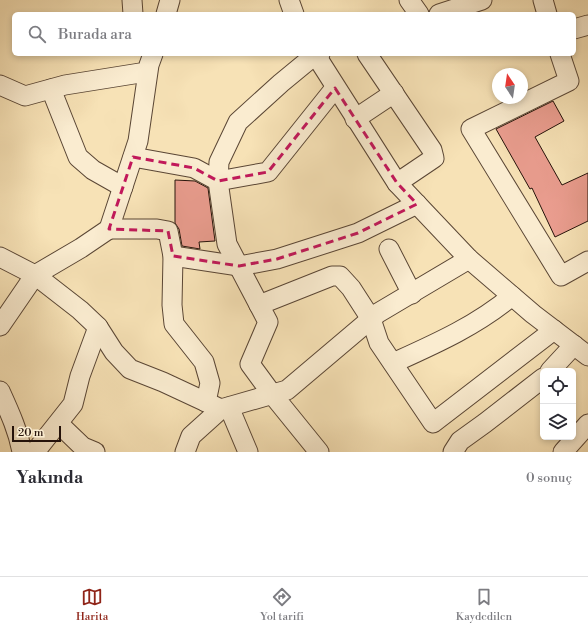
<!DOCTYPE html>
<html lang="tr">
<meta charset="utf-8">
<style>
body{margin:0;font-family:"Libre Bodoni",serif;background:#f2f2f3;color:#2b2b33}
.controls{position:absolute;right:12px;bottom:12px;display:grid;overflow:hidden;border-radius:6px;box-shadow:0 2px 6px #0003}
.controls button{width:36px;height:36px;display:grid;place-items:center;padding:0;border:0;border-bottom:1px solid #e1e1e2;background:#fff;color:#2b2b33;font:20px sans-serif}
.compass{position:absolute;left:492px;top:68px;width:36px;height:36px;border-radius:50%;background:#fff;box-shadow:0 2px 6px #0003;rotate:347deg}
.scale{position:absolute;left:12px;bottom:10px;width:49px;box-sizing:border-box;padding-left:4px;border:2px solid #25120a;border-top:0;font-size:11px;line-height:14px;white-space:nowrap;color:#25120a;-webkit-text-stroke:3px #faecd0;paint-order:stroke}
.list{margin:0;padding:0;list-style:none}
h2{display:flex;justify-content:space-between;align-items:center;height:52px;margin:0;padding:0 16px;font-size:17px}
h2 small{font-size:13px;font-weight:400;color:#7c7c81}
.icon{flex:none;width:22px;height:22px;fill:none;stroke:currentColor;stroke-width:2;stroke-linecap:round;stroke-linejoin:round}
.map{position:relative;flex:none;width:588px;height:452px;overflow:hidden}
.search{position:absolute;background:#fff;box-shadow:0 2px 6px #0003;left:12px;right:12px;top:12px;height:44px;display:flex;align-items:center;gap:10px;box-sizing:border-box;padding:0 14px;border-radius:6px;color:#7c7c81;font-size:15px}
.sheet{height:124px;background:#fff}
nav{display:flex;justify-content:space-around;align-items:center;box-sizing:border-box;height:56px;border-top:1px solid #e1e1e2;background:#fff;font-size:11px;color:#7c7c81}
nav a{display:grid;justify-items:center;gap:2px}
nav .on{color:#8f2418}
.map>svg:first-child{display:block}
</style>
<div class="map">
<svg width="588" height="452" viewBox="0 0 588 452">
<rect width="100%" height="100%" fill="#f7e2b6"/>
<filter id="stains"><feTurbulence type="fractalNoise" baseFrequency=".005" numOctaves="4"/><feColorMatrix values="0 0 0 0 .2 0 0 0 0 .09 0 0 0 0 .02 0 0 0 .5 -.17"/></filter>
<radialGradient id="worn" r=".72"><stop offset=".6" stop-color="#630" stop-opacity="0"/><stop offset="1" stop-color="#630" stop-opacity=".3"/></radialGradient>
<g fill="#ea9d8f" stroke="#25120a">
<path d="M 553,101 L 564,121 L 535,137 L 562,185 L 588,173 L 588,221 L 555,237 L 532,188 L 530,189 L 496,129 Z"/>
<path d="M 175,180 L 195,181 L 208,188 L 215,241 L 199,242 L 200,249 L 182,246 L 179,229 L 175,223 Z"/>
</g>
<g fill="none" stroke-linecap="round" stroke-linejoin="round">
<defs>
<g id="minor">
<path d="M 132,0 L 133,14"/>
<path d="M 289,0 L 294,14"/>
<path d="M 409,0 L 419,14"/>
<path d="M 543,0 L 547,14"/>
<path d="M 166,14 L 170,0"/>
<path d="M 439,14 L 482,0"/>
<path d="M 574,29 L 588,25"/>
<path d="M 315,54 L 397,183 L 469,259 L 533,314 L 588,356"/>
<path d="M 367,54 L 432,150 L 434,158 L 397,183"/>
<path d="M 560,54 L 569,81 L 471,129 L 561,276 L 588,261"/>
<path d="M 0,85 L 25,96 L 65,85 L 140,73"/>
<path d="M 51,89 L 78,157 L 93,170 L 123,187"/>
<path d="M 355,119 L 394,93"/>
<path d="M 133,157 L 194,168 L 218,181 L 268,172 L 335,88"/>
<path d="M 109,229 L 157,229 L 168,231 L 173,256 L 172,305 L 174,324 L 204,362 L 210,383 L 206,402"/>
<path d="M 389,249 L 412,294"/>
<path d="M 173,256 L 239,266 L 277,259 L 358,233 L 417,204"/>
<path d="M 0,257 L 35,275 L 80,310 L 98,327 L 114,352 L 130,369 L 163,382 L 221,409"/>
<path d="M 259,305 L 332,276 L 340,276 L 351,288 L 371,319 L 379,343 L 433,423 L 554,330"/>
<path d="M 0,326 L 35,275 L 81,248 L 109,229 L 138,141 L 149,65 L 153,54"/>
<path d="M 393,363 C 435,344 476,326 512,296"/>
<path d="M 550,371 L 574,345"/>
<path d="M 0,391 C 9,411 18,430 22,452"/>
<path d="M 229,407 L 248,452"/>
<path d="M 59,424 L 83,447 L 95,452"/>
<path d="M 35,452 L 73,404 L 80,376 L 98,327"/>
<path d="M 185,452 L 191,436 L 221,409 L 287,390 L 378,313 L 469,259"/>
<path d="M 319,452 L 272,394 L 250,364 L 268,322 L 227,244 L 218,181 L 219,162 L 238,122 L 281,83 L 315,55 L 320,54"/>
<path d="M 453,452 L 460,441 L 485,423 L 543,378"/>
<path d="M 563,452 L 588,424"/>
</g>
</defs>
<use href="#minor" stroke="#5a4635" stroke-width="21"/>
<use href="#minor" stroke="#faecd0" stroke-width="19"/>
</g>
<path fill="none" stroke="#c2185b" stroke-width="3" stroke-dasharray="8 5" stroke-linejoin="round" d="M 335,88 L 397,183 L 417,204 L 358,233 L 277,259 L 239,266 L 173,256 L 168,231 L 109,229 L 133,157 L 194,168 L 218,181 L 268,172 Z"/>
<rect width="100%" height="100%" filter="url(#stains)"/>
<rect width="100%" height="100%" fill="url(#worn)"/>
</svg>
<div class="controls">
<button><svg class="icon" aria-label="locate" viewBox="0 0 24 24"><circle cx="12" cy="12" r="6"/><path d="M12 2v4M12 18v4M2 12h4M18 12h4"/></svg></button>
<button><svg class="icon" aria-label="layers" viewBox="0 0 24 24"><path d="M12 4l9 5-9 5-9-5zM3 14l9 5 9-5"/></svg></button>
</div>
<svg class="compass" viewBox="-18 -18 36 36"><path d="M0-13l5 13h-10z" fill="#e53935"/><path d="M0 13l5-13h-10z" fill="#7c7c81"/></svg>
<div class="scale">20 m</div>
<div class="search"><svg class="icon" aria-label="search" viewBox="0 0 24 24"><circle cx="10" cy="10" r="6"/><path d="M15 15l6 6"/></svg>Burada ara</div>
</div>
<section class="sheet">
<h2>Yakında<small>0 sonuç</small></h2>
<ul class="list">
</ul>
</section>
<nav>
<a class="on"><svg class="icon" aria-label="map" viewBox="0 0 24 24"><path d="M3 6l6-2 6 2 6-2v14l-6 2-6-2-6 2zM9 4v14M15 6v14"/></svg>Harita</a>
<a><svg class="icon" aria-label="directions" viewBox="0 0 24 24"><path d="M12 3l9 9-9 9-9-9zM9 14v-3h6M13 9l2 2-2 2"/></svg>Yol tarifi</a>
<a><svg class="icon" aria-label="saved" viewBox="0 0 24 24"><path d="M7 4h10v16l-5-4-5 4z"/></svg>Kaydedilen</a>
</nav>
